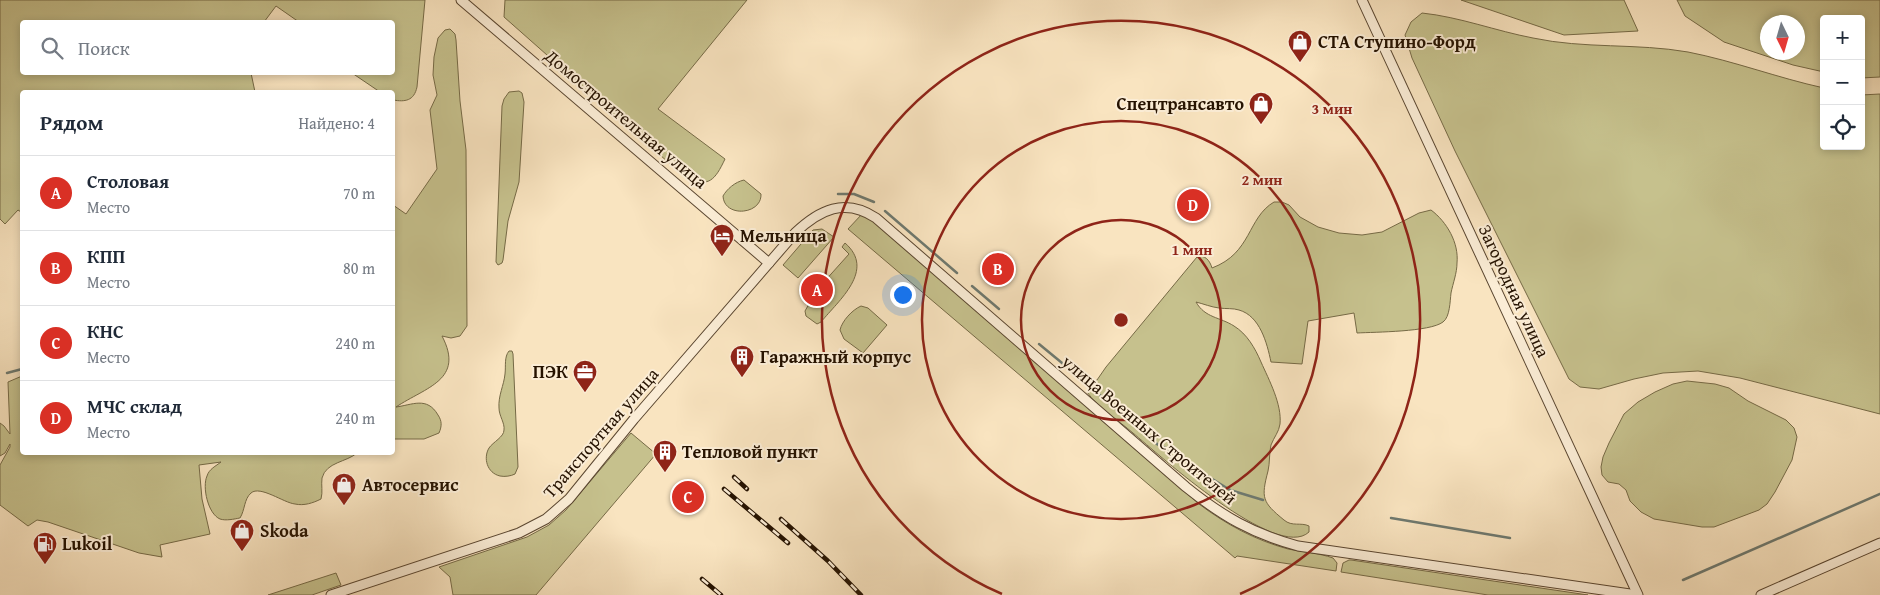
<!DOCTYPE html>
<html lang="ru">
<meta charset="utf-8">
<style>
body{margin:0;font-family:"Gentium Book Plus",serif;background:#f6f6f7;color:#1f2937}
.controls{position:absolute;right:15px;top:15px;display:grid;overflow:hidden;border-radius:5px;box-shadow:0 2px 8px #0003}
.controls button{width:45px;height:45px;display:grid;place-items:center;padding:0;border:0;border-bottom:1px solid #e0e1e3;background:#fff;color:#1f2937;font:25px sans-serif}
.compass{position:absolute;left:1760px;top:15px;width:45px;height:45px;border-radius:50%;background:#fff;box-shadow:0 2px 8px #0003;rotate:175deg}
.you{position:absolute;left:902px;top:294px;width:18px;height:18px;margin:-12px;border:4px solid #fff;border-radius:50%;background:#1a73e8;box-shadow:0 0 0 8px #1a73e833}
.badge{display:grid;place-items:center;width:32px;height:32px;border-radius:50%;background:#d93025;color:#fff;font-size:16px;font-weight:700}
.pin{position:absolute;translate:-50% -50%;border:2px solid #fff;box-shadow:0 1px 5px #0006}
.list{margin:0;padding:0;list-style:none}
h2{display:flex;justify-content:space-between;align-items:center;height:65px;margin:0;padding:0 20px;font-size:21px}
h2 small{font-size:16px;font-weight:400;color:#747a83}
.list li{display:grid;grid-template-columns:32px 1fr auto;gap:15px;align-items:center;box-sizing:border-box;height:75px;padding:0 20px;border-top:1px solid #e0e1e3}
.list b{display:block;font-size:19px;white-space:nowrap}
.list p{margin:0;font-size:16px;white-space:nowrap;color:#747a83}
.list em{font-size:16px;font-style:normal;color:#747a83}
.icon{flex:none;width:28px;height:28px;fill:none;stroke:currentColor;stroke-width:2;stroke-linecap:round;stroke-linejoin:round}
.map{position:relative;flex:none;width:1880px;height:595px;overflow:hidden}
.search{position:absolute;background:#fff;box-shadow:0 2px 8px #0003;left:20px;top:20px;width:375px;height:55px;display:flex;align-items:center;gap:12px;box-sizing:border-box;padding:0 18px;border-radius:5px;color:#747a83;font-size:19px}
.panel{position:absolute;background:#fff;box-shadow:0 2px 8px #0003;left:20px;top:90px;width:375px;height:365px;border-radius:5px}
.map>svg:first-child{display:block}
</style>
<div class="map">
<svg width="1880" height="595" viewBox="0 0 1880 595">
<rect width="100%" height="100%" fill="#f9e4c0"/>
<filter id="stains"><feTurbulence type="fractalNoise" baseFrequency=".004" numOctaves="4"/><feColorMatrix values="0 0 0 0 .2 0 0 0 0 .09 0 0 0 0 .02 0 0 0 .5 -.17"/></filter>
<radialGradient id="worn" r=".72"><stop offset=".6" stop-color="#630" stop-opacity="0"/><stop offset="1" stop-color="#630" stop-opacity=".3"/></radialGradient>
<g fill="#c6c18d" stroke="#766a46" fill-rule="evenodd">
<path d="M 0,0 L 425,0 L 417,87 C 414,101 405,102 393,100 L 392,92 L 380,92 L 352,73 L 392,72 L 392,22 L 299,22 L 276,6 L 264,22 L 22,22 L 22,72 L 251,73 L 255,92 L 22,92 L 22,210 L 21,212 L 18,210 L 5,224 L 0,219 Z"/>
<path d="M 505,0 L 747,0 L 658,109 L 725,159 C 715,180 709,188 686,178 L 504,17 Z"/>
<path d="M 1461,0 L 1624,0 L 1638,31 L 1564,35 Z"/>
<path d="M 1677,0 L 1880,0 L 1880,77 L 1861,78 L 1861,19 L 1824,19 L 1824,72 L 1793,65 L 1724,42 L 1685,16 ZM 1768,22 L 1798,22 L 1798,52 L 1768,52 Z"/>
<path d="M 1422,13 C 1460,17 1496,31 1533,38 C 1584,49 1637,43 1688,52 C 1734,61 1778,78 1824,88 L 1824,146 L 1861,146 L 1861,95 L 1880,94 L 1880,414 L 1740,378 L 1698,371 L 1663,373 L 1634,379 L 1599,389 L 1580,387 L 1569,379 L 1455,151 L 1412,58 L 1405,35 L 1411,22 Z"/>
<path d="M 450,29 L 455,34 L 456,40 L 460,101 L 466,150 L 467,326 L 460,336 L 451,338 L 442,336 C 465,380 426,387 396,407 C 412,405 427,396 438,415 C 442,421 442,426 439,433 L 424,439 L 393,439 L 393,205 L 406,214 L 437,169 L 430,110 L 437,95 L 433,75 L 434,57 L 438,38 L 445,30 Z"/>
<path d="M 519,91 L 522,93 L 524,102 L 519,182 L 508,221 L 503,260 L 502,263 L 498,265 L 496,262 L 502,106 L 504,99 L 509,92 Z"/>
<path d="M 744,180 L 761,194 C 762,215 724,218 723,196 C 727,189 735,182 744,180 Z"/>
<path d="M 1274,202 L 1282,202 L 1289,205 L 1300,217 L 1318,227 L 1339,233 L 1362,235 L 1382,232 L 1419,213 L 1431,210 C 1447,222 1459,243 1457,263 C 1457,273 1453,283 1451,293 C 1450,301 1450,317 1443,322 C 1430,332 1375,332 1357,333 L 1354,313 L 1308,321 L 1302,364 L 1271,362 C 1267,343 1260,316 1239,310 C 1233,308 1226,309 1219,308 C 1211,307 1204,304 1196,302 C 1205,318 1220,317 1234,326 C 1247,334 1255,348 1261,362 C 1269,380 1282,404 1280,424 C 1279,432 1274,437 1271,445 C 1269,453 1270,463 1268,471 C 1261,498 1262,502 1284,520 C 1292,527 1301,522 1309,526 L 1309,532 C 1277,562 1158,454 1133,433 C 1118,420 1098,408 1087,392 L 1088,386 L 1097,380 L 1106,367 L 1197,257 C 1205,254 1210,261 1212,268 C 1252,253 1247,218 1274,202 Z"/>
<path d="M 862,214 L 872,220 L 1199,504 C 1227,525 1255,540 1288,549 C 1303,552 1319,553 1333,558 L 1337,563 L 1336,571 L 1237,556 L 1235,558 L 848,229 Z"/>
<path d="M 822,229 L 834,237 L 798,278 L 783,265 L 813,230 Z"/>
<path d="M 845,243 C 876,270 839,300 821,322 L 817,324 L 806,316 L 805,311 L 809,304 L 812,307 L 828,288 L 823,283 L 849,254 L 842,247 Z"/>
<path d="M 861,306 L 868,308 L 887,325 L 863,353 L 844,339 L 840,330 C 842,321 852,310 861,306 Z"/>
<path d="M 509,351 L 512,351 L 513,354 L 518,467 L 515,474 C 511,476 505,477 500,476 C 487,473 483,458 489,448 C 493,442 504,437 504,430 C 505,423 499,416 499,408 C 498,396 504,385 505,374 C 506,366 504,357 509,351 Z"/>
<path d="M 22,376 L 22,452 L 357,453 C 347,462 326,462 322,478 C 321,485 323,492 321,499 C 313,503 304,506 295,504 C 284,503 260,485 251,493 C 244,499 245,510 240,518 C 234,519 226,521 220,519 C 208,514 202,487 207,476 C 209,469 216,466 221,462 L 199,465 L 202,499 L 210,534 L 160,545 L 162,557 L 139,553 L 48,522 L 37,520 L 28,526 L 0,505 L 0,465 L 10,447 L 10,444 L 5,453 L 0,456 L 0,423 L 4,426 L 10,434 L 8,382 Z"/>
<path d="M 1687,381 L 1715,384 L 1729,388 L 1748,401 L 1786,420 L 1794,428 L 1797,437 L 1792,460 L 1775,492 L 1767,504 L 1759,510 L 1714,527 L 1702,527 L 1654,519 L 1641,512 L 1630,501 L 1626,490 L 1619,484 L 1608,482 L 1602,475 L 1601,467 L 1603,457 L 1609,443 L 1624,414 L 1638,402 L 1655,392 L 1673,384 Z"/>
<path d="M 631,433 L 656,454 L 536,595 L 453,595 L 450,577 L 439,567 L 527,537 L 549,525 L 566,510 Z"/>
<path d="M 1349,560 L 1351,560 L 1588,595 L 1488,595 L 1341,572 L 1343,563 Z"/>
<path d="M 336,573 L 341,585 L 312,595 L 268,595 Z"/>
</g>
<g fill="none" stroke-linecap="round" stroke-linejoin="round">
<g stroke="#6e796f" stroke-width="2.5">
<path d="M 838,194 L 854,194 L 874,202"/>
<path d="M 885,211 L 957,273"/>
<path d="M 972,286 L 999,309"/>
<path d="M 1039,344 L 1073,372"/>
<path d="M 7,373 L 22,369"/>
<path d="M 1082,380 L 1157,444 L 1180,455 L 1201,472 L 1230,490 L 1263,500"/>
<path d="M 1391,518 L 1510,538"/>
<path d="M 1683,580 L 1880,494"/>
</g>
<defs>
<g id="minor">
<path d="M 461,0 L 769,263"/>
<path d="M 1362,0 L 1638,595"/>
<path d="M 331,595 L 519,533 L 546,519 L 569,499 L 634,419 L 795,233 C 819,210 845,197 876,218 L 1186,487 C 1222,516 1253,534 1298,546 L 1637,595"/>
<path d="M 1761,595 L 1880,543"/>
</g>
</defs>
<use href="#minor" stroke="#5a4630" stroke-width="11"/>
<use href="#minor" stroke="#fbedd6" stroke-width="9"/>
<defs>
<g id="rail">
<path d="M 734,477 L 747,489"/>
<path d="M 724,489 L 788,543"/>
<path d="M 781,519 L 828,561 L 861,595"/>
<path d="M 702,579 L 721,595"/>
</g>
</defs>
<use href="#rail" stroke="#251200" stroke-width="4.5"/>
<use href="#rail" stroke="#fbedd6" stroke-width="2.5" stroke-dasharray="8" stroke-linecap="butt"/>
</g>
<g fill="none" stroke="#8f2418" stroke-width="2.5">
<circle cx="1121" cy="320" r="100"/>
<circle cx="1121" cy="320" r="199"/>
<path d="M1002 594A299 299 0 1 1 1240 594"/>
</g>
<defs>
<symbol id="shop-pin" viewBox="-11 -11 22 30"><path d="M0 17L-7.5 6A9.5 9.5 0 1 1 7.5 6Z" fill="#8f2418" stroke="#fbedd6"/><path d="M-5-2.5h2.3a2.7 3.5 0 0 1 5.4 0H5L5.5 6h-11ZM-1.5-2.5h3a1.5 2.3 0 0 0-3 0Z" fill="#fff"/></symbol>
<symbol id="hotel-pin" viewBox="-11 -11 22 30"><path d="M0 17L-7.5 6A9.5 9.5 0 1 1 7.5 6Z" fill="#8f2418" stroke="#fbedd6"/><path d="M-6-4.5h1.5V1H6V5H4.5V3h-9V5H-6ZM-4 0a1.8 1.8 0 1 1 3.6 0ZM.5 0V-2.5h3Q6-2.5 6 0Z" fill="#fff"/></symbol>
<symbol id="building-pin" viewBox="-11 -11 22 30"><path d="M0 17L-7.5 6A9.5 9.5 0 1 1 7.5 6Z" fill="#8f2418" stroke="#fbedd6"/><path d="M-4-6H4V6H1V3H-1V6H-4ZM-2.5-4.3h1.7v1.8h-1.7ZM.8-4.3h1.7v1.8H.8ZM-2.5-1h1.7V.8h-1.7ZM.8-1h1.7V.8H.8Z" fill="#fff"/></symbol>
<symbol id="office-pin" viewBox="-11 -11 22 30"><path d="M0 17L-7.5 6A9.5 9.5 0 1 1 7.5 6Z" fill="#8f2418" stroke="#fbedd6"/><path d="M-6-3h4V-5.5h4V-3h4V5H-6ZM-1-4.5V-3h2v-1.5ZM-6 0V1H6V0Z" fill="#fff"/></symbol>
<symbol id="fuel-pin" viewBox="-11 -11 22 30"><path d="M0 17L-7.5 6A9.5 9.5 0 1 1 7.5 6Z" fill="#8f2418" stroke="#fbedd6"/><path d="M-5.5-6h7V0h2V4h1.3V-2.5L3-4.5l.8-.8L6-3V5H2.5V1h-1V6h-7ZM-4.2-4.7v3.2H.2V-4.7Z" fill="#fff"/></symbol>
</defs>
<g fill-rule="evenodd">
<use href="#shop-pin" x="1286" y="28" width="28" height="38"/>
<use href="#shop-pin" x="1247" y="90" width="28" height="38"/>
<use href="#hotel-pin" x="708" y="222" width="28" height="38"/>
<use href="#building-pin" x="728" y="343" width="28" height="38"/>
<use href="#office-pin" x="571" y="358" width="28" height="38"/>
<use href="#building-pin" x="651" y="438" width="28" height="38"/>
<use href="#shop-pin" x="330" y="471" width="28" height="38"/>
<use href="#shop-pin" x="228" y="517" width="28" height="38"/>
<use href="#fuel-pin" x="31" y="530" width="28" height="38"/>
</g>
<g text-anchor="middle" stroke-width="4" stroke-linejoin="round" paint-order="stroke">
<g font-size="18" font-weight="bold" fill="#251200" stroke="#fbedd6" text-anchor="start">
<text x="1318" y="48">СТА Ступино-Форд</text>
<text x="1244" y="110" text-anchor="end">Спецтрансавто</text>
<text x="740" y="242">Мельница</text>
<text x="760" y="363">Гаражный корпус</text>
<text x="568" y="378" text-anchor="end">ПЭК</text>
<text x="682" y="458">Тепловой пункт</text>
<text x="362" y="491">Автосервис</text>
<text x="260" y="537">Skoda</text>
<text x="62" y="550">Lukoil</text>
</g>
<g font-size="18" fill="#251200" stroke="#fbedd6">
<text transform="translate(626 119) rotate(40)" y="6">Домостроительная улица</text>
<text transform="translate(1514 291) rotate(65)" y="6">Загородная улица</text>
<text transform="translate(1149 430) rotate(40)" y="6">улица Военных Строителей</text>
<text transform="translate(601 433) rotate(-49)" y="6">Транспортная улица</text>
</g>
</g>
<circle cx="1121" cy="320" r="8" fill="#8f2418" stroke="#fbedd6" stroke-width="2.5"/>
<g font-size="15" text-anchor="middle" font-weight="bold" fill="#8f2418" stroke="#fbedd6" stroke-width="4" stroke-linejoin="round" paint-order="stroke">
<text x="1332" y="114">3 мин</text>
<text x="1262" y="185">2 мин</text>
<text x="1192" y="255">1 мин</text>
</g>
<rect width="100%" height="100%" filter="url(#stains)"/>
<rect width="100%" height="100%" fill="url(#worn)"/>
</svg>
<div class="controls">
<button>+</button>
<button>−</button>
<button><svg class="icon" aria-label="locate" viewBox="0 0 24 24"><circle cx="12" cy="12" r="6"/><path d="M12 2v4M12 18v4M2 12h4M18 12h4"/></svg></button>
</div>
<svg class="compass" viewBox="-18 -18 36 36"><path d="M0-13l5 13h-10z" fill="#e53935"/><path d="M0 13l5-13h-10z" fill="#747a83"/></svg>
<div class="you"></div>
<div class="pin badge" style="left:817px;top:290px">A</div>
<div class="pin badge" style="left:998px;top:269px">B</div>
<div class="pin badge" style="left:688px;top:497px">C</div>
<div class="pin badge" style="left:1193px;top:205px">D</div>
<div class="search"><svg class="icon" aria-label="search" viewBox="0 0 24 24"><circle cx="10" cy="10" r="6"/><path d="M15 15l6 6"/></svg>Поиск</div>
<section class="panel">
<h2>Рядом<small>Найдено: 4</small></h2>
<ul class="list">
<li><span class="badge">A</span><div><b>Столовая</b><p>Место</p></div><em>70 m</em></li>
<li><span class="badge">B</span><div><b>КПП</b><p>Место</p></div><em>80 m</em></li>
<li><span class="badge">C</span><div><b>КНС</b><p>Место</p></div><em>240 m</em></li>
<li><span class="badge">D</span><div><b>МЧС склад</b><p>Место</p></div><em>240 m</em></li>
</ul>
</section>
</div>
